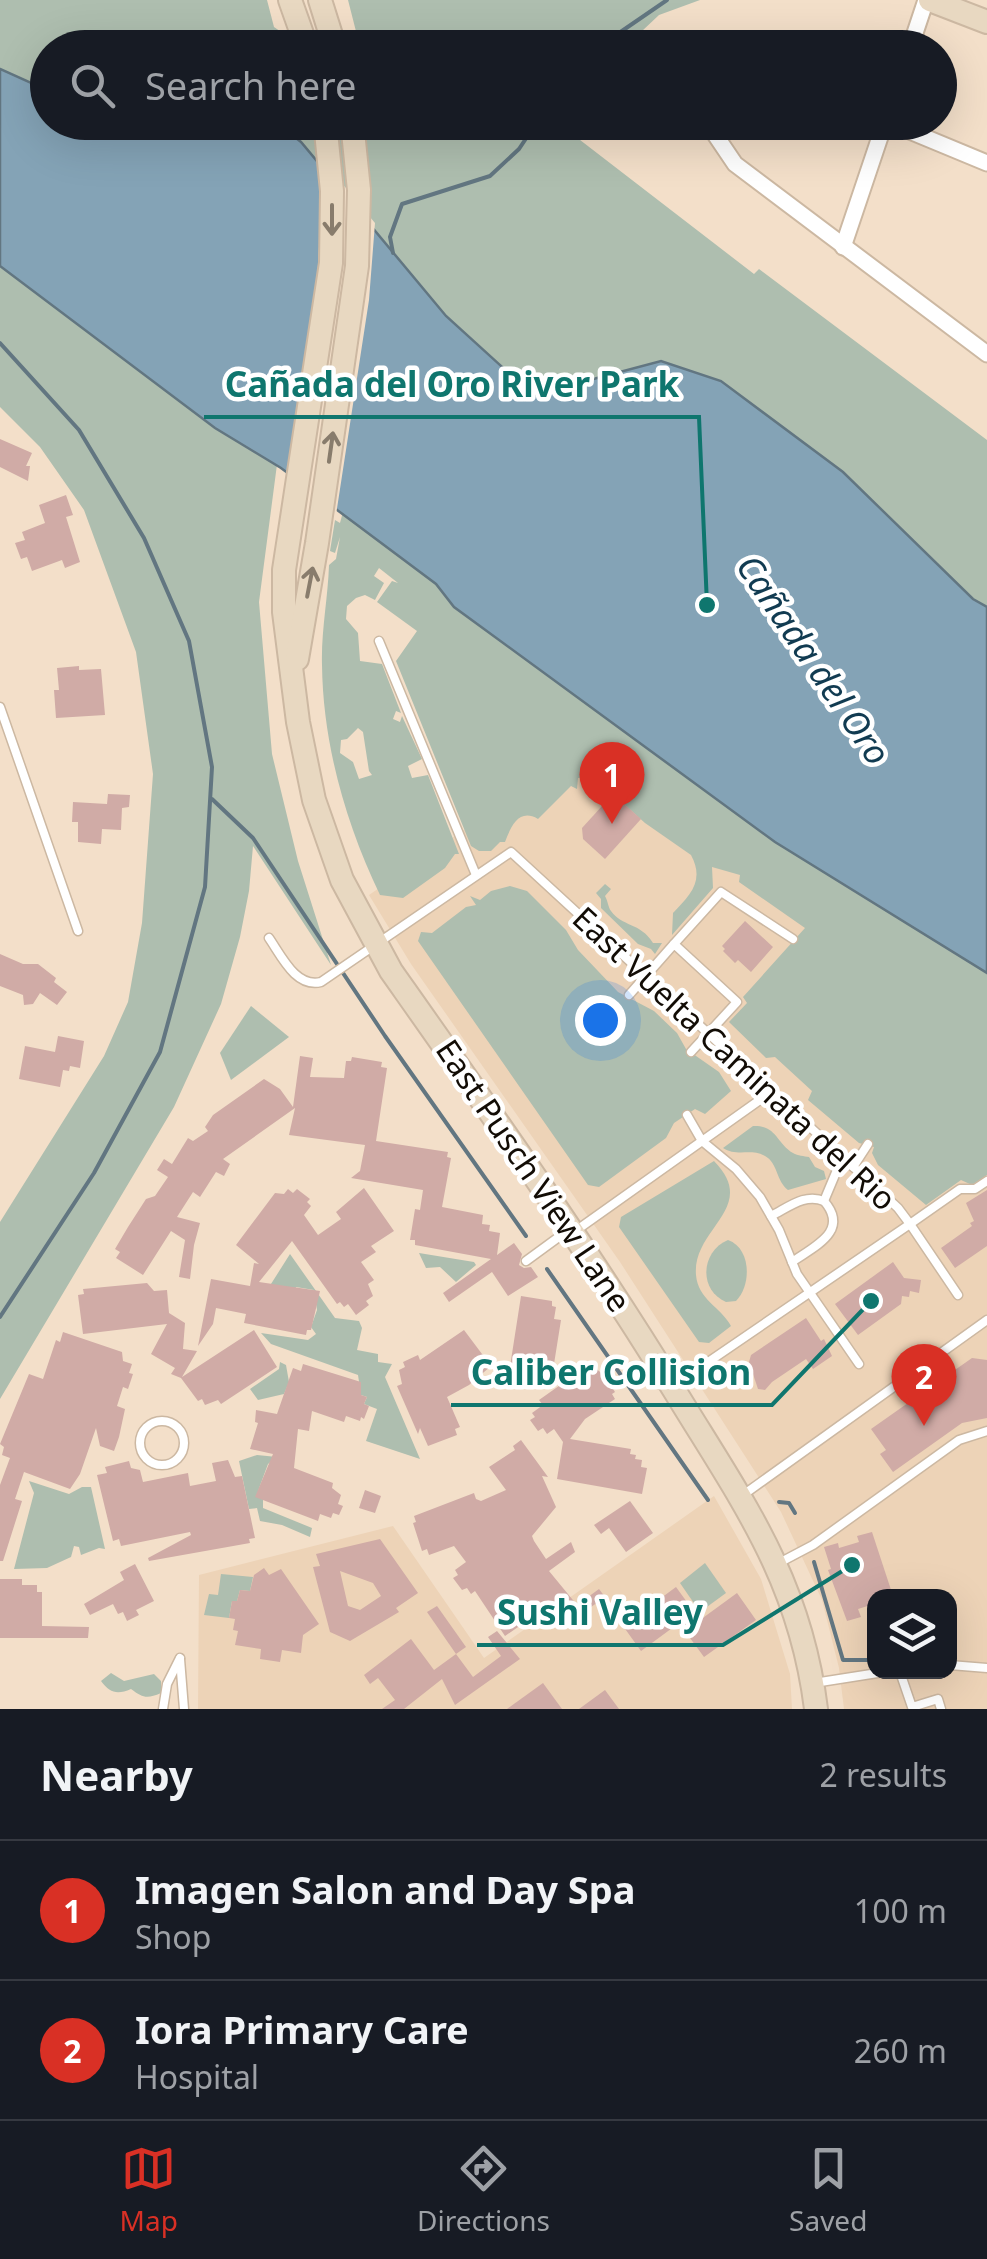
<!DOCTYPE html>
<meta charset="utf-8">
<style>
body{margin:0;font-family:"Noto Sans",sans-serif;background:#20242c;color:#f1f3f6}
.controls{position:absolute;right:30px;bottom:30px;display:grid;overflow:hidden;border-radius:20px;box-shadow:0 10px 40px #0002}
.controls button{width:90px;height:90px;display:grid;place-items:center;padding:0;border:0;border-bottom:2px solid #363941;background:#171b24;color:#f1f3f6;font:50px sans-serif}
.you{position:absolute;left:600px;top:1020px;width:35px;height:35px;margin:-25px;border:8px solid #fff;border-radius:50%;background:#1a73e8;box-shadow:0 0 0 15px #1a73e833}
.badge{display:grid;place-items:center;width:65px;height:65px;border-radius:50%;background:#d93025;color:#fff;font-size:32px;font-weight:700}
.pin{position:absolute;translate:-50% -82px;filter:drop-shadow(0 2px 5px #0008)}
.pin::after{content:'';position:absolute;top:52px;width:35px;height:30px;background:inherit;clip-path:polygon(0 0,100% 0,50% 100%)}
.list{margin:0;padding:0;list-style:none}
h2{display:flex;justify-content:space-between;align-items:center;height:130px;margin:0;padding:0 40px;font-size:42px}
h2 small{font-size:32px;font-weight:400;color:#9ea1a6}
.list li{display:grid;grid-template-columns:65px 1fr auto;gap:30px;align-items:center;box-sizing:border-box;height:140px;padding:0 40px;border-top:2px solid #363941}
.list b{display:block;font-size:38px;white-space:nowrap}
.list p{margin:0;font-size:32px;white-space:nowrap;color:#9ea1a6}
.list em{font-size:32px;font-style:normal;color:#9ea1a6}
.icon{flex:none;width:55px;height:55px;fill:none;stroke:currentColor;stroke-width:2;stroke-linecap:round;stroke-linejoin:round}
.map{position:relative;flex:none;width:987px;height:1709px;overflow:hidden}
.search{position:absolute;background:#171b24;box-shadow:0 10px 40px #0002;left:30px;right:30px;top:30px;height:110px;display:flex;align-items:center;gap:25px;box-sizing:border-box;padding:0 35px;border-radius:55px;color:#9ea1a6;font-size:38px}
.sheet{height:410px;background:#171b24}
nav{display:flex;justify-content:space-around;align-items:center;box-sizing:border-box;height:140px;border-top:2px solid #363941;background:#171b24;font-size:28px;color:#9ea1a6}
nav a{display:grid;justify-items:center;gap:5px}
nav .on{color:#d93025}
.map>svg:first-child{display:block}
</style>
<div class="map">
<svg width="987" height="1709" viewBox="0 0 987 1709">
<rect width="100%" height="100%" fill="#f3dfc9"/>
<g fill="#edd3b7" fill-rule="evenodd">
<path d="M 582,749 L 987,1005 L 987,1709 L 844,1709 L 839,1668 L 822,1600 L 781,1512 L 620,1262 L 411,964 L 369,895 ZM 874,1596 L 950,1596 L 950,1672 L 874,1672 Z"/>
<path d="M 714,1496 L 761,1579 L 790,1674 L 792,1709 L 198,1709 L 199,1575 L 393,1526 L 484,1658 Z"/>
</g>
<g fill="#aebeaf" fill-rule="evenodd">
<path d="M 0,0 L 267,0 L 274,27 L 303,47 L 48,48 L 48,122 L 558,123 L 754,274 L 759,269 L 987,440 L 987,1175 L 972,1185 L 961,1180 L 926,1205 L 878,1165 L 872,1153 L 874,1147 L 859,1143 L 808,1100 L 812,1091 L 775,1057 L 766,1058 L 729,1022 L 747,1003 L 743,997 L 805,928 L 739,882 L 740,875 L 712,867 L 713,888 L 672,935 L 673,913 C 690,895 705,881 691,855 L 645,823 L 594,777 L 578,778 L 577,789 L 571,786 L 538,819 C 519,808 511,826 505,842 L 500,842 L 491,851 L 479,851 L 471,846 L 396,661 L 417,631 L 377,602 L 392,581 L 398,583 L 379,568 L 374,576 L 384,583 L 375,600 L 365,595 L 356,598 L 347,606 L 346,619 L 358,633 L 360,661 L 382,664 L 401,713 L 396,711 L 393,719 L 400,722 L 402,716 L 422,759 L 408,766 L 412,778 L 428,775 L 459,854 L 455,854 L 445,868 L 403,898 L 380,895 C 346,824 323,745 322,665 C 321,631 328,598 329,565 L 336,559 L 340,537 L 335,553 L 330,551 L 335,520 L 340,523 L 347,497 L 290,365 L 259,602 L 272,754 L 298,861 L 331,965 L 253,846 L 249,891 L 240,937 L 221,1004 L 174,1107 L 0,1399 L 0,1222 L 104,1056 L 128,1002 L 142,923 L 153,774 L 136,652 L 84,510 L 40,447 L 0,407 ZM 358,728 L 363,732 L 369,771 L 372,775 L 359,779 L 353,762 L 340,753 L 341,740 L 347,739 Z"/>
<path d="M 348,0 L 700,0 L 659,15 L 624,48 L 360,47 Z"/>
<path d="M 605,884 L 611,889 L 605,896 C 608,901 608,907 611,911 C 622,927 640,922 653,943 L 662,943 L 655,954 L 651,949 L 638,944 L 601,908 L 601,899 L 596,893 Z"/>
<path d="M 510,886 L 527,891 L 566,930 L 578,950 L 618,992 L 654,1011 L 677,1033 L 686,1049 L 719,1072 L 731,1091 L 705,1114 L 695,1109 L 674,1123 L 666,1138 L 599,1187 L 588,1185 L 418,941 L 421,932 L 432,933 L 466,907 L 476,905 L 470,896 L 480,900 L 491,891 Z"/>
<path d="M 251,1006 L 289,1037 L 231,1080 L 220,1053 Z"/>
<path d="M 753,1126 C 777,1125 776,1143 793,1153 C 798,1156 804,1156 809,1157 L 815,1167 L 824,1171 L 826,1179 L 788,1190 C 776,1181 778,1163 765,1156 C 752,1148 736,1157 723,1148 Z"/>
<path d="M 714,1161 C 760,1208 692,1228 696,1275 C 698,1300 721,1307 731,1326 L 709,1343 L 699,1342 L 619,1227 L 621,1217 Z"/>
<path d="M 728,1240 C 751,1248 752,1285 736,1301 L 726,1302 C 698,1290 701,1251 728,1240 Z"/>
<path d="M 419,1253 L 474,1262 L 476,1265 L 456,1282 L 440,1267 L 426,1268 Z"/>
<path d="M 290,1254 L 335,1318 L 359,1321 L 362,1328 L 357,1350 L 378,1354 L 378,1362 L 392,1364 L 385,1377 L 420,1459 L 366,1441 L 377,1409 L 364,1404 L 367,1397 L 361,1395 L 358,1375 L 271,1344 L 261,1333 L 308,1340 L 316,1334 L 311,1327 L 317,1310 L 314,1290 L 296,1287 L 294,1296 L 271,1284 Z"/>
<path d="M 280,1362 L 286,1365 L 289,1382 L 284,1394 L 258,1400 L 250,1389 L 279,1369 Z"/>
<path d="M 257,1455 L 277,1457 L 268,1464 L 258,1491 L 263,1494 L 263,1508 L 312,1528 L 310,1537 L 282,1525 L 260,1521 L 257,1508 L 249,1509 L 239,1461 Z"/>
<path d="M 29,1481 L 69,1494 L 82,1487 L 91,1487 L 105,1549 L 99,1548 L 81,1555 L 79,1547 L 74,1546 L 71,1557 L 47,1568 L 14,1569 L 34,1493 Z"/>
<path d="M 705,1563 L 726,1593 L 700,1612 L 680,1583 Z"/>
<path d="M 221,1574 L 253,1577 L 250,1591 L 240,1590 L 237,1601 L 232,1601 L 229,1618 L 204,1615 L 209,1594 L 218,1595 Z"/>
<path d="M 111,1673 L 124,1681 L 154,1674 L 161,1681 L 161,1693 C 147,1699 143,1698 131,1689 C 117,1695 110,1693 101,1681 Z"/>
</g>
<path fill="#84a3b6" stroke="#627681" stroke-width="2.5" d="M 0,69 L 47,90 L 48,122 L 277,123 L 301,142 L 446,316 L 533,395 L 661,361 L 721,381 L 843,472 L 973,599 L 987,607 L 987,973 L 775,842 L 454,607 L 436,584 L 281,468 L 215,428 L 0,266 Z"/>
<path fill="#f3dfc9" d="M 317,153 L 375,223 L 369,300 L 336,515 L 286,479 L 317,282 L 321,212 Z"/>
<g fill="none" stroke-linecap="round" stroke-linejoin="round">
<g stroke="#627681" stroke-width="4">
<path d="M 605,48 L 619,33 L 667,0"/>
<path d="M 393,253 L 390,237 L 402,204 L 490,176 L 519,149 L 537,122"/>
<path d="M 0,343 L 79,430 L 144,538 L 189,641 L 212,767 L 205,887 L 160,1052 L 94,1173 L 0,1317"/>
<path d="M 212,799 L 253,838 L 385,1036 L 526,1236"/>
<path d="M 547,1269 L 708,1500"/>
<path d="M 779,1502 L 789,1503 L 795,1513"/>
<path d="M 814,1562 L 843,1660 L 874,1660"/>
</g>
</g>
<g fill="#d0aba6" fill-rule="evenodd">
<path d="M 0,439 L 32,453 L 26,466 L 30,466 L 28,481 L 0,467 Z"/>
<path d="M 66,495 L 73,515 L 66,517 L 80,562 L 65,568 L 62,560 L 32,571 L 27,557 L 21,559 L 15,543 L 25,540 L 22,532 L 45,523 L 39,505 Z"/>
<path d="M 79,666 L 79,670 L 101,669 L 105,715 L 56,718 L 54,690 L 59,690 L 57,668 Z"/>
<path d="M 108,794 L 130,795 L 129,807 L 122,808 L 121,830 L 102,829 L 101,844 L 78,842 L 78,822 L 72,822 L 73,802 L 107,804 Z"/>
<path d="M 613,794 L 641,819 L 605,859 L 583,839 L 582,828 Z"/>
<path d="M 745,921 L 773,947 L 751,972 L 738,960 L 735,963 L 723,951 L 725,949 L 722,946 Z"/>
<path d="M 0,954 L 23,964 L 38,964 L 56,978 L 54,982 L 67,992 L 57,1005 L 40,993 L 33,1004 L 24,1005 L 23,995 L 0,986 Z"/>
<path d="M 58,1036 L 84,1041 L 80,1068 L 70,1066 L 69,1071 L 63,1070 L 60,1087 L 19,1079 L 25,1046 L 55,1052 Z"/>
<path d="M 300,1056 L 313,1058 L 310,1077 L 344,1078 L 346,1061 L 351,1061 L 352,1057 L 382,1062 L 381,1067 L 387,1068 L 376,1141 L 448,1152 L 447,1157 L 451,1158 L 442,1207 L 483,1215 L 482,1224 L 490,1225 L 489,1231 L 500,1233 L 497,1255 L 514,1243 L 522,1254 L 519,1265 L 524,1268 L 531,1267 L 538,1277 L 508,1296 L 492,1272 L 449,1302 L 443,1293 L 491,1259 L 415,1245 L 415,1240 L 410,1240 L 415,1209 L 420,1210 L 423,1190 L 351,1178 L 360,1171 L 365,1145 L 289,1135 L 295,1108 L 223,1159 L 230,1164 L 224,1176 L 216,1172 L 200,1197 L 193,1192 L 177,1217 L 200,1223 L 194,1245 L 190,1279 L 179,1277 L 185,1240 L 171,1231 L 143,1275 L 116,1258 L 120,1252 L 115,1249 L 128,1227 L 146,1199 L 155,1196 L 168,1177 L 157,1170 L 164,1159 L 172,1164 L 188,1138 L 193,1141 L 208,1131 L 205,1127 L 213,1115 L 264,1079 L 280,1089 L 293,1107 Z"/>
<path d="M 364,1188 L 394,1231 L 371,1246 L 376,1252 L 361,1262 L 374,1280 L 368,1284 L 373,1296 L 366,1301 L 369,1305 L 356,1315 L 348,1304 L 344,1307 L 340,1302 L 337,1304 L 292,1241 L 259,1282 L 320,1291 L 311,1330 L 307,1330 L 306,1335 L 244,1323 L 246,1314 L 216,1308 L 213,1324 L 198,1346 L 211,1279 L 250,1286 L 254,1263 L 259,1264 L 236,1245 L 275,1193 L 284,1194 L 288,1189 L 293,1193 L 297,1189 L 310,1199 L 307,1202 L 311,1206 L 304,1215 L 318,1235 L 341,1219 L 336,1212 Z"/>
<path d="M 987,1190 L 987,1246 L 955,1268 L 941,1248 L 972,1226 L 970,1223 L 974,1221 L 966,1203 Z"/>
<path d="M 893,1262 L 904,1278 L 921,1280 L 919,1293 L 910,1291 L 909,1297 L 902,1296 L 901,1304 L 858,1335 L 835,1304 Z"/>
<path d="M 147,1283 L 154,1291 L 167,1290 L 169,1313 L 185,1323 L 183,1349 L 197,1351 L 182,1377 L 254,1330 L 277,1367 L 221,1404 L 218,1400 L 205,1405 L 202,1399 L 198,1401 L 181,1378 L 171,1374 L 175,1368 L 151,1354 L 167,1324 L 83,1334 L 78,1295 L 84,1294 L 83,1289 Z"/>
<path d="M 521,1296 L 552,1301 L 552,1306 L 556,1307 L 554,1319 L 561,1320 L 550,1389 L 522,1385 L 523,1382 L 514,1380 L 515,1375 L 509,1373 Z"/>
<path d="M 806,1318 L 821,1341 L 824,1339 L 832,1356 L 813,1369 L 806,1359 L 772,1382 L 765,1390 L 758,1389 L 749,1362 L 751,1355 Z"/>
<path d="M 464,1330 L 491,1366 L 469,1385 L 447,1397 L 460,1427 L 455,1429 L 457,1435 L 428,1446 L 420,1428 L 418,1434 L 397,1386 L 402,1384 L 399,1370 L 405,1367 L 403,1362 L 418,1355 L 420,1360 Z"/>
<path d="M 63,1332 L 122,1352 L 123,1361 L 132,1364 L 129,1373 L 133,1374 L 128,1389 L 123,1387 L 117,1406 L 125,1409 L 119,1437 L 114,1451 L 100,1446 L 96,1428 L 80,1474 L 70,1489 L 24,1472 L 15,1499 L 22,1501 L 3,1561 L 0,1561 L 0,1485 L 10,1458 L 2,1455 L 4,1447 L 0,1444 L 29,1374 L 43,1379 L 56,1340 L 60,1342 Z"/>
<path d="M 972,1358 L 987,1360 L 987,1418 L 962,1423 L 893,1472 L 880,1454 L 886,1450 L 871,1429 Z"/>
<path d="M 303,1364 L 361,1382 L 361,1395 L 367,1397 L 364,1404 L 369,1406 L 364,1419 L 361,1417 L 360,1421 L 346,1416 L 344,1422 L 312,1411 L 309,1431 L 298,1429 L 294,1468 L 333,1483 L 332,1488 L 341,1495 L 338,1504 L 343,1506 L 339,1515 L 333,1513 L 331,1518 L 320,1514 L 318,1521 L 255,1497 L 273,1454 L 250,1449 L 258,1423 L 255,1422 L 256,1410 L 277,1414 L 293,1368 L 301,1371 Z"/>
<path d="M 590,1364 L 604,1375 L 615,1392 L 612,1394 L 615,1399 L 585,1419 L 570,1439 L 631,1449 L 630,1454 L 636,1455 L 635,1459 L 642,1460 L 641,1467 L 647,1468 L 642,1494 L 557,1479 L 563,1442 L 554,1429 L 547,1434 L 543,1428 L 538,1431 L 530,1420 L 535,1417 L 532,1413 L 543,1405 L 539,1400 Z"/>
<path d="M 521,1440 L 548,1477 L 542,1476 L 556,1507 L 532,1536 L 534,1541 L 546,1559 L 571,1542 L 575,1552 L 549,1571 L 577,1605 L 599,1589 L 605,1597 L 573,1620 L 560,1598 L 505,1636 L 475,1591 L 471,1594 L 467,1588 L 462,1590 L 453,1578 L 458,1575 L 455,1570 L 466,1562 L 454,1546 L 429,1555 L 427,1549 L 422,1551 L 413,1523 L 416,1522 L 414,1516 L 474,1493 L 476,1499 L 481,1501 L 506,1490 L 489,1467 L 515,1450 L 513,1446 Z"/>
<path d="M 228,1460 L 235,1477 L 242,1476 L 255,1538 L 249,1539 L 250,1543 L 149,1561 L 148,1558 L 191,1535 L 190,1532 L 121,1546 L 119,1539 L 113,1541 L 97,1475 L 107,1473 L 105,1467 L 129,1461 L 131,1468 L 140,1470 L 143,1482 L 188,1473 L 190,1486 L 216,1481 L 212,1463 Z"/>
<path d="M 365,1490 L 381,1496 L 375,1513 L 359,1508 Z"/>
<path d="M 630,1501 L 653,1533 L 626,1552 L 609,1528 L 601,1534 L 594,1525 Z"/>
<path d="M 872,1532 L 893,1596 L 874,1596 L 874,1604 L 858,1609 L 861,1617 L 847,1621 L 828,1570 L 831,1569 L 824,1547 L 838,1543 L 839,1548 L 859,1542 L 857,1536 Z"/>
<path d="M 380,1539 L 418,1593 L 396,1608 L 399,1612 L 350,1641 L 330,1632 L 313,1567 L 320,1566 L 316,1554 ZM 340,1571 L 373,1583 L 381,1596 L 360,1610 L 348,1606 Z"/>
<path d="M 135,1564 L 154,1601 L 136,1610 L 139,1615 L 127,1621 L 123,1612 L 118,1614 L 113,1604 L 90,1615 L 84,1604 L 124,1580 L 120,1572 Z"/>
<path d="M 264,1568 L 269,1575 L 281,1569 L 319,1624 L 303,1635 L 301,1653 L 282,1650 L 280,1662 L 260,1659 L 261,1649 L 235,1645 L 238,1631 L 233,1630 L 235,1619 L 229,1618 L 232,1601 L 237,1601 L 240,1590 L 250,1591 L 254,1575 Z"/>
<path d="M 0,1579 L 22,1579 L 22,1585 L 37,1585 L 37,1592 L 42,1592 L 42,1626 L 89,1627 L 88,1638 L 0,1638 Z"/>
<path d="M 676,1587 L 700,1620 L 737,1593 L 756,1620 L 704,1657 L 679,1623 L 641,1651 L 623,1626 Z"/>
<path d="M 437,1606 L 466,1647 L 456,1654 L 427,1612 Z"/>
<path d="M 497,1631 L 520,1659 L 455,1705 L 442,1679 L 404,1709 L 382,1709 L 395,1700 L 378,1678 L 370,1684 L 364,1675 L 411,1639 L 434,1670 L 456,1654 L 473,1677 L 501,1656 L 488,1637 Z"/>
<path d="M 543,1683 L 562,1709 L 507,1709 Z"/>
<path d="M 605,1690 L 619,1709 L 579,1709 Z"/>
</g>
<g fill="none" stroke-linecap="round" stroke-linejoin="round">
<defs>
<g id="lane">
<path d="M 379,641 L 476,875"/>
<path d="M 0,707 L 78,931"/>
<path d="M 269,938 C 282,957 296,988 321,982 L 511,852 L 898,1208 L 910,1224 L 676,1384"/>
<path d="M 674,944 L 721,892 L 793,939"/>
<path d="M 629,995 L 674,944 L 737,1002 L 691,1052"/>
<path d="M 687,1115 L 702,1141 L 736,1169 L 760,1197 L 779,1230 L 797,1274 L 859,1364"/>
<path d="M 853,1167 L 868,1144"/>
<path d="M 771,1216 C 789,1207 805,1193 824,1201 L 837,1170"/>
<path d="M 574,1232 L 771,1092"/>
<path d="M 526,1261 L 567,1231"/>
<path d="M 792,1262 C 815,1246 850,1231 824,1201"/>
<path d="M 958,1295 L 910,1224 L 960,1189 L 975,1189 L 987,1181"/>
<circle cx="162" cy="1443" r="22"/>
<path d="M 743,1495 L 987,1320"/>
<path d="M 777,1564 L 813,1545 L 959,1440 L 987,1431"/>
<path d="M 180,1659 L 184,1709"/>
<path d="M 950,1665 L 987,1668"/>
<path d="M 900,1672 L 912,1707 L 938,1699 L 941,1709"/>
<path d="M 814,1683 L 884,1672"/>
<path d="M 163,1709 L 167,1684 L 180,1658"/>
</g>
<g id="street">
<path d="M 910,48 L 926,0"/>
<path d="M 694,122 L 705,130 L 712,130 L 735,164 L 987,354"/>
<path d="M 888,122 L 987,163"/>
<path d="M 843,247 L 885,122"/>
</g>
<g id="secondary">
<path d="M 290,0 L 307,48"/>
<path d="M 320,0 L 335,48"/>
<path d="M 930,0 L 987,22"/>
<path d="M 325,122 L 332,191 L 331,263 L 284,570 L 284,612 L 298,722 L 314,800 L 342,880 L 391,971 C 489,1110 587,1248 676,1393 C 742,1501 800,1579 816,1709"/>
<path d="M 297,659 L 317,543 L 357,266 L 359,190 L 352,122"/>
</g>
</defs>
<use href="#lane" stroke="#ccb8a2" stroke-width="11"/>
<use href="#street" stroke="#ccb8a2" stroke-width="19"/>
<use href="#secondary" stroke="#ccb8a2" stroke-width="26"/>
<use href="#lane" stroke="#fff" stroke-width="8"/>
<use href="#street" stroke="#fff" stroke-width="15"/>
<use href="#secondary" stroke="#e8d8c1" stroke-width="22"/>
</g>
<defs><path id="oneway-shaft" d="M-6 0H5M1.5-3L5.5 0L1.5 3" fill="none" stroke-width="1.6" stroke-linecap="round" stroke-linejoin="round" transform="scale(2.5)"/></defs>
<g stroke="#887c6c">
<use href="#oneway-shaft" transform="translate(332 220) rotate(90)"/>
<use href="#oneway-shaft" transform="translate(331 447) rotate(-82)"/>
<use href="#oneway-shaft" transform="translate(310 582) rotate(-79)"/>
</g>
<g text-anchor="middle" stroke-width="9" stroke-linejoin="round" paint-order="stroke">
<g font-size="32" fill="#120c05" stroke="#fff">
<text transform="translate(734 1059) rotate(43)" y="11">East Vuelta Caminata del Rio</text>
<text transform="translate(533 1176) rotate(56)" y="11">East Pusch View Lane</text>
</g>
<g font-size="35" font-style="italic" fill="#113b51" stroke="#fff">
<text transform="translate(813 660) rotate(56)" y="12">Cañada del Oro</text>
</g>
</g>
<path fill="none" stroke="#0f766e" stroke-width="4" d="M707 605L699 417H204M871 1301L772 1405H451M852 1565L723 1645H477"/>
<g fill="#0f766e" stroke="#fff" stroke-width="4">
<circle cx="707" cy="605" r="10"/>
<circle cx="871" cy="1301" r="10"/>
<circle cx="852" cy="1565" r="10"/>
</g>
<g font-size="35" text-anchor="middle" font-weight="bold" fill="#0f766e" stroke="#fff" stroke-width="9" stroke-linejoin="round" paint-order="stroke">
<text x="452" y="397">Cañada del Oro River Park</text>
<text x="611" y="1385">Caliber Collision</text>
<text x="600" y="1625">Sushi Valley</text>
</g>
</svg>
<div class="controls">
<button><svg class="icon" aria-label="layers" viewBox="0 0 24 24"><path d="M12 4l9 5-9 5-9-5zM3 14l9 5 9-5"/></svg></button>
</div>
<div class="you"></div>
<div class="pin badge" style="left:612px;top:824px">1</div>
<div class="pin badge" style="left:924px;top:1426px">2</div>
<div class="search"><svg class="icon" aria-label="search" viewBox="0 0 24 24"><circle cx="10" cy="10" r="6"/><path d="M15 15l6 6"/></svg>Search here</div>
</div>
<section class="sheet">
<h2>Nearby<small>2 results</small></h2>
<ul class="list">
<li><span class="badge">1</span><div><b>Imagen Salon and Day Spa</b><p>Shop</p></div><em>100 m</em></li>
<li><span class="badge">2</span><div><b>Iora Primary Care</b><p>Hospital</p></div><em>260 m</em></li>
</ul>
</section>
<nav>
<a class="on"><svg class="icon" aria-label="map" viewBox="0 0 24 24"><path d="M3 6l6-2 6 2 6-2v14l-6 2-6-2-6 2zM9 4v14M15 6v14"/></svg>Map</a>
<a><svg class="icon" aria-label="directions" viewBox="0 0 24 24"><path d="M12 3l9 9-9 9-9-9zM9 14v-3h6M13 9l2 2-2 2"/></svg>Directions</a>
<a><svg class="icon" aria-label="saved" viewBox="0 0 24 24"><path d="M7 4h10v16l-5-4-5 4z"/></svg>Saved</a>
</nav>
